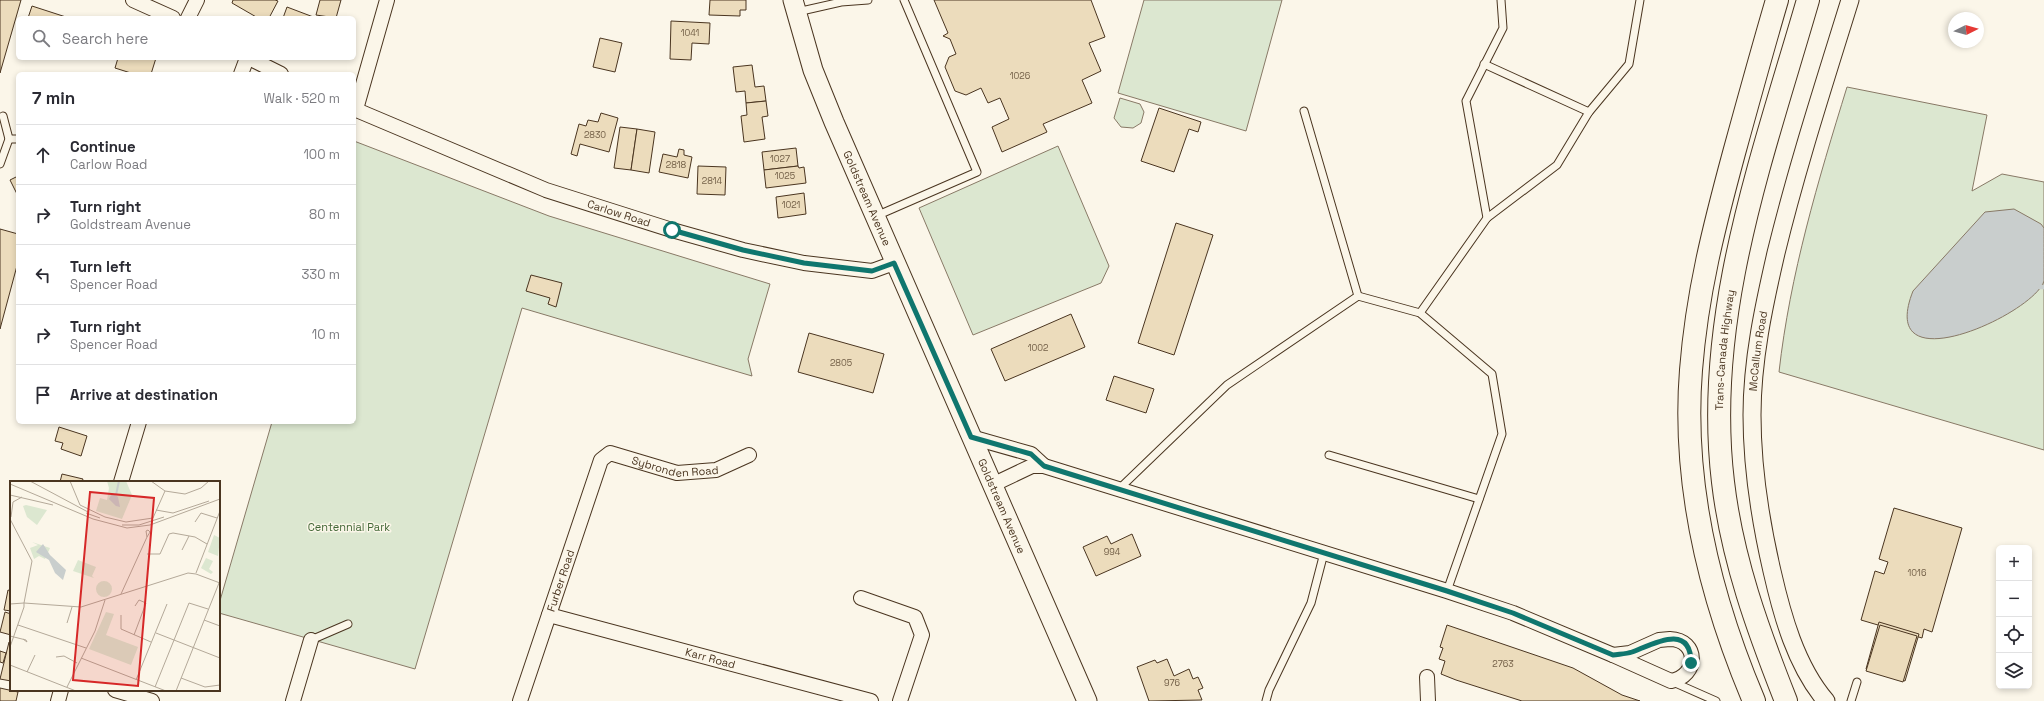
<!DOCTYPE html>
<meta charset="utf-8">
<style>
body{margin:0;font-family:"Space Grotesk",sans-serif;background:#f2f2f3;color:#2b2b33}
.controls{position:absolute;right:12px;bottom:12px;display:grid;overflow:hidden;border-radius:6px;box-shadow:0 2px 6px #0003}
.controls button{width:36px;height:36px;display:grid;place-items:center;padding:0;border:0;border-bottom:1px solid #e1e1e2;background:#fff;color:#2b2b33;font:20px sans-serif}
.compass{position:absolute;left:1948px;top:12px;width:36px;height:36px;border-radius:50%;background:#fff;box-shadow:0 2px 6px #0003;rotate:85deg}
.stop{position:absolute;width:12px;height:12px;margin:-9px;border:3px solid #0f766e;border-radius:50%;background:#fff}
.stop.end{background:#0f766e;border-color:#fff;box-shadow:0 1px 4px #0008}
.list{margin:0;padding:0;list-style:none}
h2{display:flex;justify-content:space-between;align-items:center;height:52px;margin:0;padding:0 16px;font-size:17px}
h2 small{font-size:13px;font-weight:400;color:#7c7c81}
.list li{display:grid;grid-template-columns:26px 1fr auto;gap:12px;align-items:center;box-sizing:border-box;height:60px;padding:0 16px;border-top:1px solid #e1e1e2}
.list b{display:block;font-size:15px;white-space:nowrap}
.list p{margin:0;font-size:13px;white-space:nowrap;color:#7c7c81}
.list em{font-size:13px;font-style:normal;color:#7c7c81}
.icon{flex:none;width:22px;height:22px;fill:none;stroke:currentColor;stroke-width:2;stroke-linecap:round;stroke-linejoin:round}
.map{position:relative;flex:none;width:2044px;height:701px;overflow:hidden}
.search{position:absolute;background:#fff;box-shadow:0 2px 6px #0003;left:16px;top:16px;width:340px;height:44px;display:flex;align-items:center;gap:10px;box-sizing:border-box;padding:0 14px;border-radius:6px;color:#7c7c81;font-size:15px}
.panel{position:absolute;background:#fff;box-shadow:0 2px 6px #0003;left:16px;top:72px;width:340px;height:352px;border-radius:6px}
.map>svg:first-child{display:block}
</style>
<div class="map">
<svg width="2044" height="701" viewBox="0 0 2044 701">
<rect width="100%" height="100%" fill="#fbf6e9"/>
<g fill="#dce7d0" stroke="#887966">
<path d="M 1144,0 L 1282,0 L 1246,131 L 1118,93 Z"/>
<path d="M 1847,87 L 1987,115 L 1972,191 L 2002,174 L 2044,182 L 2044,450 L 1779,372 C 1790,274 1818,181 1847,87 Z"/>
<path d="M 1120,98 L 1140,104 L 1144,112 L 1141,123 L 1133,128 L 1121,127 L 1114,118 Z"/>
<path d="M 354,141 L 549,216 L 770,284 L 748,359 L 752,376 L 522,308 L 415,669 L 219,613 L 219,604 L 272,422 L 354,422 Z"/>
<path d="M 1058,146 L 1109,266 L 1101,283 L 973,335 L 919,208 Z"/>
</g>
<path fill="#c9cecd" stroke="#887966" d="M 2014,209 L 2041,224 L 2044,228 C 2044,239 2044,273 2044,281 C 2034,314 1875,387 1913,291 L 1985,212 Z"/>
<g fill="none" stroke-linecap="round" stroke-linejoin="round">
<path stroke="#c9cecd" stroke-width="4.5" d="M 2040,287 L 2044,287"/>
</g>
<g fill="#ecdcbc" stroke="#4a3520">
<path d="M 0,0 L 21,0 L 0,73 Z"/>
<path d="M 233,0 L 275,0 L 278,1 L 269,18 L 258,18 L 232,3 Z"/>
<path d="M 320,0 L 341,0 L 336,18 L 316,15 Z"/>
<path d="M 710,0 L 746,0 L 746,10 L 740,10 L 740,16 L 709,15 Z"/>
<path d="M 934,0 L 1091,0 L 1105,37 L 1089,43 L 1101,71 L 1082,80 L 1092,103 L 1043,124 L 1047,132 L 1002,152 L 992,127 L 1009,119 L 1000,98 L 988,103 L 981,88 L 966,95 L 955,91 L 945,67 L 949,57 L 956,54 L 950,39 L 943,36 L 948,33 Z"/>
<path d="M 32,6 L 69,18 L 28,18 Z"/>
<path d="M 287,7 L 316,18 L 283,18 Z"/>
<path d="M 671,21 L 710,23 L 709,44 L 692,43 L 691,60 L 670,59 Z"/>
<path d="M 600,38 L 622,43 L 615,72 L 593,67 Z"/>
<path d="M 118,58 L 156,58 L 151,74 L 134,74 L 115,68 Z"/>
<path d="M 752,65 L 755,87 L 764,86 L 766,101 L 746,103 L 745,91 L 736,92 L 733,67 Z"/>
<path d="M 766,101 L 768,116 L 762,117 L 765,139 L 744,142 L 741,116 L 747,115 L 746,103 Z"/>
<path d="M 1159,108 L 1201,122 L 1198,132 L 1189,129 L 1174,172 L 1141,161 Z"/>
<path d="M 601,113 L 618,118 L 609,152 L 580,144 L 577,156 L 571,154 L 579,124 L 586,126 L 588,120 L 598,122 Z"/>
<path d="M 620,127 L 637,129 L 631,170 L 614,168 Z"/>
<path d="M 637,129 L 655,132 L 649,173 L 631,170 Z"/>
<path d="M 796,148 L 798,166 L 764,170 L 762,152 Z"/>
<path d="M 679,149 L 684,150 L 684,155 L 692,157 L 688,178 L 659,172 L 663,154 L 677,157 Z"/>
<path d="M 698,166 L 726,167 L 725,195 L 697,194 Z"/>
<path d="M 798,166 L 799,168 L 804,167 L 806,183 L 766,188 L 764,170 Z"/>
<path d="M 18,176 L 18,196 L 10,180 Z"/>
<path d="M 804,193 L 806,214 L 778,218 L 776,197 Z"/>
<path d="M 1176,223 L 1213,235 L 1174,355 L 1138,343 Z"/>
<path d="M 0,229 L 18,234 L 18,262 L 0,329 Z"/>
<path d="M 531,275 L 562,283 L 556,307 L 548,304 L 550,298 L 526,291 Z"/>
<path d="M 1071,314 L 1085,347 L 1005,381 L 991,349 Z"/>
<path d="M 809,333 L 884,354 L 873,393 L 798,372 Z"/>
<path d="M 1114,376 L 1154,389 L 1146,413 L 1106,400 Z"/>
<path d="M 59,427 L 87,436 L 81,456 L 61,449 L 63,443 L 55,441 Z"/>
<path d="M 62,474 L 83,479 L 82,482 L 60,482 Z"/>
<path d="M 1894,508 L 1962,528 L 1932,632 L 1924,629 L 1922,638 L 1861,620 L 1875,571 L 1884,574 L 1888,562 L 1879,559 Z"/>
<path d="M 1132,534 L 1141,556 L 1096,576 L 1083,547 L 1107,536 L 1111,544 Z"/>
<path d="M 8,590 L 11,591 L 11,611 L 4,610 Z"/>
<path d="M 5,612 L 11,614 L 11,635 L 0,632 Z"/>
<path d="M 1879,622 L 1919,634 L 1905,681 L 1866,669 Z"/>
<path d="M 1447,625 L 1573,668 L 1622,695 L 1640,701 L 1522,701 L 1456,680 L 1441,674 L 1445,661 L 1439,659 L 1443,648 L 1440,647 Z"/>
<path d="M 1880,625 L 1917,636 L 1903,682 L 1866,671 Z"/>
<path d="M 9,642 L 11,643 L 11,681 L 0,679 Z"/>
<path d="M 0,651 L 6,653 L 3,663 L 0,662 Z"/>
<path d="M 1167,659 L 1174,676 L 1189,669 L 1193,679 L 1198,677 L 1203,688 L 1198,690 L 1202,700 L 1149,701 L 1137,667 L 1155,660 L 1157,663 Z"/>
<path d="M 0,688 L 18,692 L 16,701 L 0,701 Z"/>
</g>
<g fill="none" stroke-linecap="round" stroke-linejoin="round">
<defs>
<g id="service">
<path d="M 797,12 L 841,2 L 868,0"/>
<path d="M 1484,64 L 1589,112"/>
<path d="M 1304,111 L 1358,296"/>
<path d="M 9,139 L 18,139"/>
<path d="M 0,164 L 9,139 L 3,116"/>
<path d="M 876,216 L 977,172 L 904,0"/>
<path d="M 1487,218 L 1557,165 L 1589,112 L 1629,64 L 1640,0"/>
<path d="M 1420,313 L 1487,218 L 1466,101 L 1503,28 L 1501,0"/>
<path d="M 1329,455 L 1479,499"/>
<path d="M 1119,489 L 1227,385 L 1358,296 L 1420,313 L 1492,374 L 1502,434 L 1447,591"/>
<path d="M 311,640 L 348,624"/>
<path d="M 1673,682 L 1716,701"/>
<path d="M 1266,701 L 1269,690 L 1311,603 L 1324,553"/>
<path d="M 1851,701 L 1857,682"/>
</g>
<g id="minor">
<path d="M 133,0 L 173,18"/>
<path d="M 188,18 L 197,0"/>
<path d="M 249,58 L 281,74"/>
<path d="M 241,74 L 247,58"/>
<path id="s1" d="M 354,109 L 546,190 L 672,230 L 743,250 L 804,263 L 872,271 L 894,263"/>
<path d="M 356,109 L 387,0"/>
<path d="M 971,437 L 1031,454 L 1044,466"/>
<path d="M 121,482 L 139,422"/>
<path d="M 992,485 L 1032,466 L 1044,466 L 1447,591 L 1513,613 L 1613,655"/>
<path d="M 861,598 L 915,617 L 922,635 L 900,701"/>
<path id="s2" d="M 549,615 L 871,701"/>
<path d="M 1670,639 C 1699,640 1699,676 1671,681 L 1613,655 L 1630,653 L 1659,640 Z"/>
<path d="M 1427,677 L 1428,701"/>
<path d="M 115,690 L 152,701"/>
<path d="M 58,701 L 61,690"/>
<path d="M 293,701 L 311,640"/>
<path id="s3" d="M 520,701 L 601,460 L 610,453 L 677,473 L 716,470 L 749,455"/>
</g>
<g id="tertiary">
<path id="s4" d="M 1826,701 C 1796,666 1782,615 1772,571 C 1760,519 1752,467 1752,415 C 1752,360 1764,305 1776,253 C 1797,167 1824,84 1850,0"/>
</g>
<g id="secondary">
<path id="s5" d="M 793,0 L 813,70 L 834,122 L 1087,701"/>
</g>
<g id="motorway">
<path d="M 1754,701 C 1710,597 1682,483 1691,370 C 1697,293 1714,227 1734,153 C 1748,102 1762,51 1777,0"/>
<path id="s6" d="M 1786,701 C 1758,630 1732,559 1723,482 C 1703,317 1763,156 1808,0"/>
</g>
</defs>
<use href="#service" stroke="#4a3520" stroke-width="9"/>
<use href="#minor" stroke="#4a3520" stroke-width="16"/>
<use href="#tertiary" stroke="#4a3520" stroke-width="19"/>
<use href="#secondary" stroke="#4a3520" stroke-width="21"/>
<use href="#motorway" stroke="#4a3520" stroke-width="24"/>
<use href="#service" stroke="#fbf6e9" stroke-width="7"/>
<use href="#minor" stroke="#fbf6e9" stroke-width="14"/>
<use href="#tertiary" stroke="#fbf6e9" stroke-width="17"/>
<use href="#secondary" stroke="#fbf6e9" stroke-width="19"/>
<use href="#motorway" stroke="#fbf6e9" stroke-width="22"/>
</g>
<g fill="none" stroke-linecap="round" stroke-linejoin="round">
<path stroke="#0f766e" stroke-width="5" d="M 672,230 L 743,250 L 804,263 L 872,271 L 894,263 L 971,437 L 1031,454 L 1044,466 L 1447,591 L 1513,613 L 1613,655 C 1619,654 1626,654 1632,652 C 1653,644 1691,622 1691,663"/>
</g>
<g text-anchor="middle" stroke-width="3" stroke-linejoin="round" paint-order="stroke">
<g font-size="9" fill="#725f47">
<text x="690" y="36">1041</text>
<text x="1020" y="79">1026</text>
<text x="595" y="138">2830</text>
<text x="780" y="162">1027</text>
<text x="676" y="168">2818</text>
<text x="785" y="179">1025</text>
<text x="712" y="184">2814</text>
<text x="791" y="208">1021</text>
<text x="1038" y="351">1002</text>
<text x="841" y="366">2805</text>
<text x="1112" y="555">994</text>
<text x="1917" y="576">1016</text>
<text x="1503" y="667">2763</text>
<text x="1172" y="686">976</text>
</g>
<g font-size="11" fill="#4a3520" stroke="#fbf6e9">
<text dy="4" stroke="none"><textPath href="#s5" startOffset="212">Goldstream Avenue</textPath></text>
<text dy="4" stroke="none"><textPath href="#s1" startOffset="285">Carlow Road</textPath></text>
<text dy="4" stroke="none"><textPath href="#s6" startOffset="361">Trans-Canada Highway</textPath></text>
<text dy="4" stroke="none"><textPath href="#s4" startOffset="364">McCallum Road</textPath></text>
<text dy="4" stroke="none"><textPath href="#s3" startOffset="333">Sybronden Road</textPath></text>
<text dy="4" stroke="none"><textPath href="#s5" startOffset="548">Goldstream Avenue</textPath></text>
<text dy="4" stroke="none"><textPath href="#s3" startOffset="127">Furber Road</textPath></text>
<text dy="4" stroke="none"><textPath href="#s2" startOffset="167">Karr Road</textPath></text>
</g>
<g font-size="11" fill="#436837" stroke="#fbf6e9">
<text x="349" y="531">Centennial Park</text>
</g>
</g>
<g transform="translate(10 481)">
<rect width="210" height="210" fill="#fbf6e9"/>
<path d="M 97,0 L 116,0 L 122,14 L 112,38 L 86,30 L 90,17 L 97,19 L 99,7 ZM 16,24 L 37,29 L 27,44 L 17,36 L 13,25 ZM 204,54 L 210,57 L 208,75 L 198,71 ZM 22,61 L 40,67 L 35,78 L 29,75 L 24,78 L 20,67 L 28,64 ZM 196,77 L 203,80 L 199,88 L 203,91 L 201,93 L 191,87 ZM 68,79 L 86,86 L 82,95 L 84,97 L 63,90 ZM86 108a8 8 0 1 1 16 0a8 8 0 1 1-16 0ZM 96,131 L 104,133 L 96,154 L 128,166 L 121,184 L 79,168 Z" fill="#dce7d0"/>
<path d="M 102,12 L 108,16 L 110,26 L 106,25 L 99,18 ZM 33,63 L 40,74 L 56,89 L 53,99 L 45,92 L 39,79 L 26,71 Z" fill="#c9cecd"/>
<path fill="none" stroke="#c9cecd" stroke-width="2" d="M 106,14 L 109,0"/>
<path fill="none" stroke="#b4a999" stroke-width="1" d="M 20,0 L 78,31M 60,0 L 70,24 L 95,36 L 116,41 L 143,37 L 155,10M 141,0 L 155,10M 0,3 L 83,38 L 117,47 L 140,44 L 210,18M 155,10 L 175,13 L 191,7 L 199,0M 0,14 L 43,24M 146,29 L 163,32 L 199,20M 76,32 L 90,37M 1,36 L 3,21 L 12,16M 0,38 L 22,80 L 14,122 L 71,126 L 178,92 L 186,93 L 210,102M 185,41 L 191,32 L 207,37M 112,44 L 129,44 L 154,36M 138,49 L 140,51 L 137,56 L 136,50 ZM 172,69 L 179,55M 137,73 L 150,73 L 159,53 L 163,52 L 185,56 L 197,63M 186,92 L 210,30M 111,113 L 137,56M 0,123 L 14,122 L 14,126 L 0,166M 111,134 L 111,148 L 141,161M 194,139 L 210,145M 57,142 L 62,126M 8,144 L 76,167M 146,152 L 210,177M 124,154 L 136,122 L 129,119 L 125,125M 0,155 L 16,159 L 17,161 L 13,158M 46,176 L 54,175 L 67,182M 71,177 L 156,210M 0,184 L 66,210M 17,191 L 25,174M 171,197 L 195,206 L 210,204M 126,199 L 157,123M 57,206 L 85,150 L 95,119M 145,206 L 179,122 L 198,128M 166,210 L 209,102"/>
<path fill="#d62828" fill-opacity="0.15" stroke="#d62828" stroke-width="2" d="M 80,11 L 144,17 L 128,205 L 63,199 Z"/>
<rect width="210" height="210" fill="none" stroke="#4a3520" stroke-width="2"/>
</g>
</svg>
<div class="controls">
<button>+</button>
<button>−</button>
<button><svg class="icon" aria-label="locate" viewBox="0 0 24 24"><circle cx="12" cy="12" r="6"/><path d="M12 2v4M12 18v4M2 12h4M18 12h4"/></svg></button>
<button><svg class="icon" aria-label="layers" viewBox="0 0 24 24"><path d="M12 4l9 5-9 5-9-5zM3 14l9 5 9-5"/></svg></button>
</div>
<svg class="compass" viewBox="-18 -18 36 36"><path d="M0-13l5 13h-10z" fill="#e53935"/><path d="M0 13l5-13h-10z" fill="#7c7c81"/></svg>
<div class="stop" style="left:672px;top:230px"></div>
<div class="stop end" style="left:1691px;top:663px"></div>
<div class="search"><svg class="icon" aria-label="search" viewBox="0 0 24 24"><circle cx="10" cy="10" r="6"/><path d="M15 15l6 6"/></svg>Search here</div>
<section class="panel">
<h2>7 min<small>Walk · 520 m</small></h2>
<ul class="list">
<li><svg class="icon" aria-label="ahead" viewBox="0 0 24 24"><path d="M12 20V5M6 11l6-6 6 6"/></svg><div><b>Continue</b><p>Carlow Road</p></div><em>100 m</em></li>
<li><svg class="icon" aria-label="right" viewBox="0 0 24 24"><path d="M7 20v-9h11M14 6l5 5-5 5"/></svg><div><b>Turn right</b><p>Goldstream Avenue</p></div><em>80 m</em></li>
<li><svg class="icon" aria-label="left" viewBox="0 0 24 24"><path d="M17 20v-9H6M10 6l-5 5 5 5"/></svg><div><b>Turn left</b><p>Spencer Road</p></div><em>330 m</em></li>
<li><svg class="icon" aria-label="right" viewBox="0 0 24 24"><path d="M7 20v-9h11M14 6l5 5-5 5"/></svg><div><b>Turn right</b><p>Spencer Road</p></div><em>10 m</em></li>
<li><svg class="icon" aria-label="arrive" viewBox="0 0 24 24"><path d="M6 21V4h12l-3 4 3 4H6"/></svg><div><b>Arrive at destination</b></div></li>
</ul>
</section>
</div>
